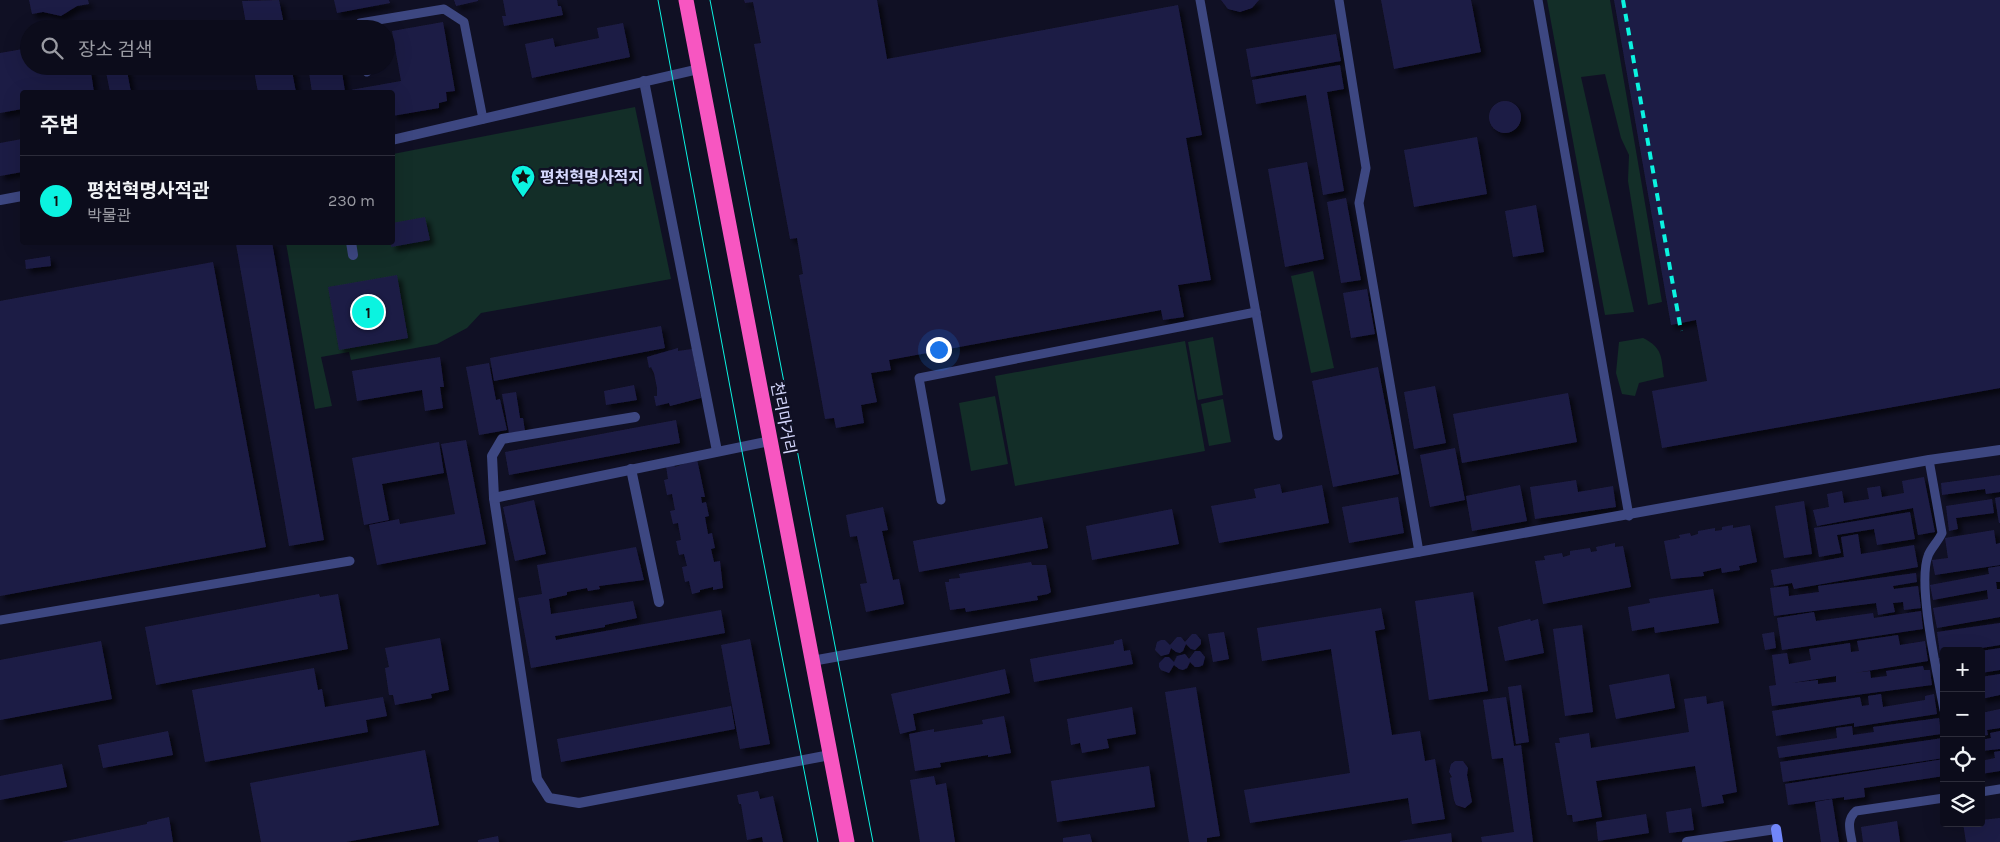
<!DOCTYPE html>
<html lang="ko">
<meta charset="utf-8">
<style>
body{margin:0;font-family:Karla,"Noto Sans KR",sans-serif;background:#151524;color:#f1f3f6}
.controls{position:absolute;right:15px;bottom:15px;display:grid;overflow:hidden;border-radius:5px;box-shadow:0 5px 20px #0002}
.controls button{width:45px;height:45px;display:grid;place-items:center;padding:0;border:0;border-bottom:1px solid #2c2c3a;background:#0c0c1b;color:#f1f3f6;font:25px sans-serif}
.you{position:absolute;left:938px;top:349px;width:18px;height:18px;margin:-12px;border:4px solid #fff;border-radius:50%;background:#1a73e8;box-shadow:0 0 0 8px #1a73e833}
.badge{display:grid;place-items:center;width:32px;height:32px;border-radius:50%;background:#0bf3e0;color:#111;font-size:16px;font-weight:700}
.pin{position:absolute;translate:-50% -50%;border:2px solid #fff;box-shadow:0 1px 5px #0006}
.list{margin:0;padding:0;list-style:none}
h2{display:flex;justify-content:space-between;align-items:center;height:65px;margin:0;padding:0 20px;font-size:21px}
h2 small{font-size:16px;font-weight:400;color:#9a9ba3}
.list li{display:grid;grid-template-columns:32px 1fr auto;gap:15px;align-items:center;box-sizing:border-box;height:90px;padding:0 20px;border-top:1px solid #2c2c3a}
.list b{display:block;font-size:19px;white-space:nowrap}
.list p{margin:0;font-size:16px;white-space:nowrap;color:#9a9ba3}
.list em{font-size:16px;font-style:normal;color:#9a9ba3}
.icon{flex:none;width:28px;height:28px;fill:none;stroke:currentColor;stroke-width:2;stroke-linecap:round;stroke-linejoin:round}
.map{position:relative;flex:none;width:2000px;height:842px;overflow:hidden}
.search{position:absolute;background:#0c0c1b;box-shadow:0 5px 20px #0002;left:20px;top:20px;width:375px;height:55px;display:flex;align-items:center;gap:12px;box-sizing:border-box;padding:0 18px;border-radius:28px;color:#9a9ba3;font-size:19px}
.panel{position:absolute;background:#0c0c1b;box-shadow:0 5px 20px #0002;left:20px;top:90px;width:375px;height:155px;border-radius:5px}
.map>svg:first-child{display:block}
</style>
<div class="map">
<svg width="2000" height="842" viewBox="0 0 2000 842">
<defs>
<filter id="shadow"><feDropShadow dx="4.5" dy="4.5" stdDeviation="2.5" flood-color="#0009"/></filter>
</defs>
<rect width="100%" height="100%" fill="#101024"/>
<g fill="#132e28">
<path d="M 1547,0 L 1610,0 L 1662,302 L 1648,305 L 1628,181 L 1629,155 L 1621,138 L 1605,74 L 1581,77 L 1634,312 L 1605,315 Z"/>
<path d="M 635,107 L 671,279 L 481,313 L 467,328 L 437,344 L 351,360 L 349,352 L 321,357 L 332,406 L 315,409 L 286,243 L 392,242 L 393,154 Z"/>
<path d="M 1313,271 L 1334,368 L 1311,373 L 1291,276 Z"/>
<path d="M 1213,337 L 1223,395 L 1198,400 L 1188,342 Z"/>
<path d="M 1643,338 C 1663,348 1661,357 1664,377 L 1639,383 L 1635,396 L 1622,394 L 1616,373 L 1619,342 Z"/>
<path d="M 1185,341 L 1205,451 L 1015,486 L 995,376 Z"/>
<path d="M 995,396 L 1008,464 L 971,471 L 959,403 Z"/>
<path d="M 1223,399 L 1231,442 L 1209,446 L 1201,404 Z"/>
</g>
<g fill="#1e1d45" fill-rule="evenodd" filter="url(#shadow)">
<path d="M 29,0 L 88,0 L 89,4 L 77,6 L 61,16 L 43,12 L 32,14 Z"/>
<path d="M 279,0 L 285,29 L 247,29 L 242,1 Z"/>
<path d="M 334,0 L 389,0 L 390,3 L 337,13 Z"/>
<path d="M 454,0 L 478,0 L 478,1 L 456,6 Z"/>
<path d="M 503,0 L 557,0 L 558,6 L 561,6 L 563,15 L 504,26 L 502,16 L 506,16 Z"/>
<path d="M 744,0 L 877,0 L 887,59 L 1178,5 L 1202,135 L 1186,138 L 1211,280 L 1178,285 L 1184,317 L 1163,320 L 1161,310 L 889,360 L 891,370 L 871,373 L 877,402 L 861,405 L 864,423 L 836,428 L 834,418 L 825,419 L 799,275 L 803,274 L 797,238 L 790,239 L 754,44 L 761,43 L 753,2 L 745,3 Z"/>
<path d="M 1221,0 L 1259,0 L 1252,8 L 1240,12 L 1228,9 Z"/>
<path d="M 1381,0 L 1471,0 L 1481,52 L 1394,69 Z"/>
<path d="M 1614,0 L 2000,0 L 2000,388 L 1662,448 L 1652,391 L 1707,381 L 1696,320 L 1671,325 Z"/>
<path d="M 443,22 L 455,91 L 446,92 L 447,101 L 439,103 L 439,108 L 392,116 L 392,92 L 312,92 L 308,66 L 341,66 L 345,91 L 401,81 L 392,31 Z"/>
<path d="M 623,23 L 630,57 L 532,78 L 525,44 L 553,38 L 555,47 L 599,38 L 597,28 Z"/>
<path d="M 1336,34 L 1341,61 L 1251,77 L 1246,49 Z"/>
<path d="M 29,48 L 29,66 L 90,66 L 94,92 L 22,92 L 22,109 L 0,113 L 0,53 Z"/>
<path d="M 1340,65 L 1344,89 L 1327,92 L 1344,191 L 1323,195 L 1306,95 L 1256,104 L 1252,80 Z"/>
<path d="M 126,66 L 131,92 L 110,92 L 105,67 Z"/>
<path d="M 253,66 L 291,66 L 296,92 L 258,92 Z"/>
<circle cx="1505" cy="117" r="16"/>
<path d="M 1477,137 L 1487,194 L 1414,207 L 1404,150 Z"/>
<path d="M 22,139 L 22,172 L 0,176 L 0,143 Z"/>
<path d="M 1307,162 L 1324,259 L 1285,267 L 1268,169 Z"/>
<path d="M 1346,198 L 1361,280 L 1341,283 L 1327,202 Z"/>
<path d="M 1536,205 L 1544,252 L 1513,257 L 1505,211 Z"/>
<path d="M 425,217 L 430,240 L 391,247 L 392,223 Z"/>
<path d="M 242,242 L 272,242 L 324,540 L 289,546 L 236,244 Z"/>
<path d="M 50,256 L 51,266 L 26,269 L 25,260 Z"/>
<path d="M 213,262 L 266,547 L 0,596 L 0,301 Z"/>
<path d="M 397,275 L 408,338 L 339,350 L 328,287 Z"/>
<path d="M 1367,289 L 1375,334 L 1351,338 L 1343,293 Z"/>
<path d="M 661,326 L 665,348 L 494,381 L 490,358 Z"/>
<path d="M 678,348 L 678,351 L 692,349 L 701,398 L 670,406 L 669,403 L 656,406 L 654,396 L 657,396 L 657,388 L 654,373 L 651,367 L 649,368 L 647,357 Z"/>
<path d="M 440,357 L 444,387 L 440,387 L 443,408 L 425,411 L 422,390 L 357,401 L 352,371 Z"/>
<path d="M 489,363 L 496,400 L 500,399 L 507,430 L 479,435 L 466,367 Z"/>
<path d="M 1378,367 L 1399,474 L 1333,487 L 1312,381 Z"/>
<path d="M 634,385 L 637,400 L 606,405 L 604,391 Z"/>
<path d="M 1435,386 L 1446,443 L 1414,449 L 1404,392 Z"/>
<path d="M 516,392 L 520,418 L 523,418 L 525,431 L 509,433 L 502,394 Z"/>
<path d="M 1568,393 L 1577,442 L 1462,463 L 1453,414 Z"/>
<path d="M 676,420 L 680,443 L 509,475 L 505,452 Z"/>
<path d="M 466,440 L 486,544 L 377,565 L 369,525 L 399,519 L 400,524 L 455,514 L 441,444 Z"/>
<path d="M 439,442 L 444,473 L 382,484 L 389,520 L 364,525 L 352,458 Z"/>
<path d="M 1455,448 L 1465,500 L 1430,507 L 1420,455 Z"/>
<path d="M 697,459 L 705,497 L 701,497 L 702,503 L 706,502 L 709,516 L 705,517 L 708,534 L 712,533 L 715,548 L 711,549 L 714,562 L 720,561 L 723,588 L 713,590 L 713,587 L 700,590 L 700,592 L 692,594 L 689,581 L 685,582 L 682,567 L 687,566 L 684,554 L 679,555 L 676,541 L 681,540 L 678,523 L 673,524 L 670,511 L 675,510 L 672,494 L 667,495 L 664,480 L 668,479 L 666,466 L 674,465 L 675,467 Z"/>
<path d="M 2000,475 L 2000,492 L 1986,494 L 1985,489 L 1942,495 L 1941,483 Z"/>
<path d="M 1924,477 L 1935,532 L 1918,535 L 1913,508 L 1817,526 L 1813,510 L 1829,507 L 1827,494 L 1842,491 L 1844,503 L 1869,499 L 1867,488 L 1880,486 L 1882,497 L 1904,493 L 1902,481 Z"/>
<path d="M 1576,480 L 1578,492 L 1613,486 L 1616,507 L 1535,519 L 1530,487 Z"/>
<path d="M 1280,484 L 1282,493 L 1322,485 L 1329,523 L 1219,543 L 1211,506 L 1256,498 L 1254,489 Z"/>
<path d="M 1520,485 L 1527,521 L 1472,531 L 1466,496 Z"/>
<path d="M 1398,497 L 1404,533 L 1349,543 L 1342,507 Z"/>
<path d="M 2000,497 L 2000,523 L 1999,523 L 1995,498 Z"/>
<path d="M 1992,499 L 1994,513 L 1956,518 L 1958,529 L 1949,531 L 1946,506 Z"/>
<path d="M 534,500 L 546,554 L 515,561 L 503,507 Z"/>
<path d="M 1804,501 L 1812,554 L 1784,558 L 1775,506 Z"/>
<path d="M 883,507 L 888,530 L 882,531 L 893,580 L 899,579 L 904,604 L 866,612 L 860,584 L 867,583 L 857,536 L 850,537 L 846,515 Z"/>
<path d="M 1172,509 L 1179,544 L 1092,560 L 1086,526 Z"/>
<path d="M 1910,512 L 1915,539 L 1877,545 L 1874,529 L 1837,535 L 1841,553 L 1819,557 L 1814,528 Z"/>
<path d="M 1042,517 L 1048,548 L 919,572 L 913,541 Z"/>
<path d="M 1733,525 L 1733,528 L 1750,525 L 1757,562 L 1739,566 L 1740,570 L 1722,573 L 1721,568 L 1703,572 L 1704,576 L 1671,579 L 1664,541 L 1680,538 L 1679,535 L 1690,533 L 1691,536 L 1698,534 L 1698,531 L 1715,528 L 1715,531 L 1722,530 L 1722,527 Z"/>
<path d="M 1994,530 L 1996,544 L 2000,543 L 2000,565 L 1935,575 L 1932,560 L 1948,558 L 1945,538 Z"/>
<path d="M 1858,534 L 1861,554 L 1914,545 L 1918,567 L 1794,589 L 1792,583 L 1774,586 L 1771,570 L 1844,557 L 1841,537 Z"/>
<path d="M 1615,543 L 1615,547 L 1623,546 L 1631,587 L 1543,604 L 1535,561 L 1545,560 L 1544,556 L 1562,553 L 1563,557 L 1570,555 L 1570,551 L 1590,548 L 1591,552 L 1597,551 L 1596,547 Z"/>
<path d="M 636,547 L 644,580 L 599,586 L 600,589 L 588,591 L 587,588 L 567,592 L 567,595 L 549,599 L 551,614 L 633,601 L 637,618 L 605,625 L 605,627 L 555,636 L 556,640 L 721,610 L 725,633 L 531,668 L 518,598 L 542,594 L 537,565 Z"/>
<path d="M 1031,562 L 1032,565 L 1046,565 L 1051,592 L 1048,594 L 1037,596 L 1038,600 L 966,612 L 965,608 L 950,610 L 945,582 L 949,582 L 949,579 L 960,578 L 959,574 Z"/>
<path d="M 2000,566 L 2000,582 L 1996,582 L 1997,589 L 2000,589 L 2000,617 L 1937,628 L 1933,608 L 1988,599 L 1987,590 L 1933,600 L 1930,585 L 1989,574 L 1988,568 Z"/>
<path d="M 1916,573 L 1917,582 L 1893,586 L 1894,589 L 1918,586 L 1921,608 L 1904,610 L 1903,602 L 1893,603 L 1895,612 L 1878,615 L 1876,603 L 1774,616 L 1770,588 L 1788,586 L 1789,596 L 1819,592 L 1818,586 Z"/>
<path d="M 1713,589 L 1719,623 L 1655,633 L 1654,627 L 1632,631 L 1628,607 L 1650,603 L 1649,599 Z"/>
<path d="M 1473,592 L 1488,691 L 1429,700 L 1415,601 Z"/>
<path d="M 319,594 L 320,597 L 338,594 L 348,649 L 156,685 L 145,627 Z"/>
<path d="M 1381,608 L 1385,629 L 1375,631 L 1392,735 L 1420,731 L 1425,761 L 1435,759 L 1445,819 L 1412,824 L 1408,798 L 1250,823 L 1244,790 L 1350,773 L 1331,649 L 1262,661 L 1257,628 Z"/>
<path d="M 1921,611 L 1923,629 L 1782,650 L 1777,618 L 1814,612 L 1816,621 L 1873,613 L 1874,618 Z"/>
<path d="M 1530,619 L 1531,621 L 1538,619 L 1544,653 L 1505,661 L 1498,627 Z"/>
<path d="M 2000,623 L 2000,645 L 1963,651 L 1944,651 L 1944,654 L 1940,654 L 1937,632 Z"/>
<path d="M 1582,625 L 1593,712 L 1565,716 L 1553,629 Z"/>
<path d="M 1224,632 L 1229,659 L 1213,662 L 1208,634 Z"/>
<path d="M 1774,632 L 1776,648 L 1765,650 L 1762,634 Z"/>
<path d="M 1192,634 L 1196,634 L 1201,640 L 1201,644 L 1195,650 L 1191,649 L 1186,644 L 1183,651 L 1180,653 L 1176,652 L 1171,648 L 1169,654 L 1161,656 L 1155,650 L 1157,642 L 1161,640 L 1165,640 L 1170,645 L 1177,637 L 1181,637 L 1185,642 Z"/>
<path d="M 1898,635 L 1900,645 L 1925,641 L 1928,661 L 1855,673 L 1870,671 L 1871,678 L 1887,676 L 1886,671 L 1923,666 L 1924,670 L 1930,670 L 1932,685 L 1772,706 L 1769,686 L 1776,685 L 1772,655 L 1787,653 L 1789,664 L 1811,660 L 1809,649 L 1850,643 L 1851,652 L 1859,651 L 1857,641 ZM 1836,676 L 1836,682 L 1818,684 L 1818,680 L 1791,683 Z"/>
<path d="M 440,638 L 449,690 L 431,694 L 432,698 L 395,705 L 393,695 L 389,695 L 385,668 L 389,667 L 385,648 Z"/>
<path d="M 750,639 L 770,744 L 740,749 L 721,645 Z"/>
<path d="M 1122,639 L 1124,651 L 1130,650 L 1133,664 L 1034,682 L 1030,659 L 1114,644 L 1114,641 Z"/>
<path d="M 101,641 L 112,699 L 0,720 L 0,660 Z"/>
<path d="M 2000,648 L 2000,670 L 1981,673 L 1981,651 Z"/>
<path d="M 1195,651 L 1200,651 L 1205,657 L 1203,665 L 1199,667 L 1195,667 L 1190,662 L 1187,668 L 1183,670 L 1179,669 L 1174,665 L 1169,673 L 1161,670 L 1159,667 L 1159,663 L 1165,657 L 1169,657 L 1174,662 L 1177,656 L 1185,654 L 1189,659 Z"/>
<path d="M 1944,657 L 1944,679 L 1942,679 L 1939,658 Z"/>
<path d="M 314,668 L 318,690 L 322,689 L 325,707 L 383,697 L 387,716 L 366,720 L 368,732 L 205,762 L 192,690 Z"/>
<path d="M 1005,669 L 1010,693 L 913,714 L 916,730 L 900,734 L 891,694 Z"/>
<path d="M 1669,674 L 1675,708 L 1616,719 L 1609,685 Z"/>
<path d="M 2000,674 L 2000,695 L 1981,699 L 1981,677 Z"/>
<path d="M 1521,685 L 1529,742 L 1516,744 L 1508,687 Z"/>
<path d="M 1196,687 L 1220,836 L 1207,838 L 1207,842 L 1189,842 L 1165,692 Z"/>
<path d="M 1881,694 L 1883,707 L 1925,700 L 1925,696 L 1934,694 L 1937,714 L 1854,727 L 1854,723 L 1776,736 L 1772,711 L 1860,697 L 1862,706 L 1869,705 L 1868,696 Z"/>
<path d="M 1706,696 L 1707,704 L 1723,701 L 1737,792 L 1722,795 L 1724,803 L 1702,807 L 1695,766 L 1596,781 L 1602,817 L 1573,822 L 1572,815 L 1567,815 L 1555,743 L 1560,743 L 1559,738 L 1589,733 L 1591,748 L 1689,732 L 1684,699 Z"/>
<path d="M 1506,697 L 1514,746 L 1521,745 L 1533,842 L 1482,842 L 1481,837 L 1514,832 L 1503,758 L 1492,759 L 1483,700 Z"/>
<path d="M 731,706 L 735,729 L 561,762 L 557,739 Z"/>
<path d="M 1132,707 L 1136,734 L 1107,739 L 1109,748 L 1082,753 L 1080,743 L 1071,745 L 1067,719 Z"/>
<path d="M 2000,709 L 2000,728 L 1987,730 L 1988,735 L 1981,736 L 1981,713 Z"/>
<path d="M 1004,716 L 1011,753 L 988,757 L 988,755 L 940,763 L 941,767 L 915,771 L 909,734 L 934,729 L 934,732 L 983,724 L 982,720 Z"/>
<path d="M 1939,718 L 1941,734 L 1779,758 L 1777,747 L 1837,738 L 1836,728 L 1852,726 L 1853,735 L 1874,732 L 1873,727 Z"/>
<path d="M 168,731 L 173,755 L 103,768 L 98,745 Z"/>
<path d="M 2000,731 L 2000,749 L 1981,751 L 1981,740 L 1991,738 L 1990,733 Z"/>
<path d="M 1943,738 L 1944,758 L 1783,782 L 1780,762 Z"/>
<path d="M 425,750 L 439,825 L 346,842 L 261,842 L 250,783 Z"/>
<path d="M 2000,751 L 2000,771 L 1981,774 L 1981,761 L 1995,758 L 1994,752 Z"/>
<path d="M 1944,759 L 1944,776 L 1864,788 L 1865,797 L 1844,800 L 1844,797 L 1788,805 L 1785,784 Z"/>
<path d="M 1455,761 L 1463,761 L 1468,768 L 1467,775 L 1472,802 L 1465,808 L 1456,805 L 1454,800 L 1450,778 L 1452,777 L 1449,772 L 1451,764 Z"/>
<path d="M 62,764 L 67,787 L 0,800 L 0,776 Z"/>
<path d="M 1149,766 L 1155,807 L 1057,822 L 1051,781 Z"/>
<path d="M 934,776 L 936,785 L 946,783 L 955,842 L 920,842 L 910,780 Z"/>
<path d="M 758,791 L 760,799 L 773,796 L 783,842 L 763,842 L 762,837 L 747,840 L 741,804 L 739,804 L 737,795 Z"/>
<path d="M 1832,799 L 1839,842 L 1821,842 L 1815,802 Z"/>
<path d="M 1691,808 L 1694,830 L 1669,833 L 1666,812 Z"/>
<path d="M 1646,814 L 1649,833 L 1598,841 L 1596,822 Z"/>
<path d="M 169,817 L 173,842 L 61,842 L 147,824 L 147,822 Z"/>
<path d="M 2000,818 L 2000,842 L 1966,842 L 1963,823 L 1981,823 L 1981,820 Z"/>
<path d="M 1897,821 L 1900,842 L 1863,842 L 1861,827 Z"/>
<path d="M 1451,833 L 1452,842 L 1400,842 L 1400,841 Z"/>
<path d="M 1090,834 L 1092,842 L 1063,842 L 1063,838 Z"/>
<path d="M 498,836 L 499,842 L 478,842 L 478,840 Z"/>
</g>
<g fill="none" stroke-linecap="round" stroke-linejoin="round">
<g stroke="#3d4781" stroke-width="9">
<path d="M 1200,0 L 1278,436"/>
<path d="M 1339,0 L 1366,168 L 1359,203 L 1419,552"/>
<path d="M 1538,0 L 1629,516"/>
<path d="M 361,29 L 360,23 L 444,9 L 464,22 L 483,119"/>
<path d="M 366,66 L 367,72"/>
<path d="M 1929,460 L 1942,533 C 1938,542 1930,549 1928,556 C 1917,585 1938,676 1944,710"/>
<path d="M 941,500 L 919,378 L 1256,312"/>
<path d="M 0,620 L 350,561"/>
<path d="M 1981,792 L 2000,789"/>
<path d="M 1852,842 C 1850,830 1846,820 1856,811 L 1944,798"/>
</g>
<g stroke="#3d4781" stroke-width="10">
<path d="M 644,81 L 717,451"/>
<path d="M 392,140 L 699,69"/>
<path d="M 0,200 L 22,196"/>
<path d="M 351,242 L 353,255"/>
<path d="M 635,417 L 502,439 L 492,456 L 494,498 L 537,779 L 549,798 L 579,803 L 830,755"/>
<path d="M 631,469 L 659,602"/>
<path d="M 494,498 L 770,441"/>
<path d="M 812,661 L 1929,460 L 2000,450"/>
<path d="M 1687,842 L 1776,829"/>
</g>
<path stroke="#7186f9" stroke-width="10" d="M 1776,829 L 1778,842"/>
<path stroke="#f756c1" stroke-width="15" d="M 686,0 L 847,842"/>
<g stroke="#0bf3e0" stroke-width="1">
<path d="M 658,0 L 741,446 L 818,842"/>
<path d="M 710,0 L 873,842"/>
</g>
<path stroke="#0bf3e0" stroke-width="4" stroke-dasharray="8 6" stroke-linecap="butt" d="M 1623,0 L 1681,331"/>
</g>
<defs>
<symbol id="sight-pin" viewBox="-11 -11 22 30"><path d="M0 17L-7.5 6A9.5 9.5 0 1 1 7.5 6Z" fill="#0bf3e0" stroke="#101024"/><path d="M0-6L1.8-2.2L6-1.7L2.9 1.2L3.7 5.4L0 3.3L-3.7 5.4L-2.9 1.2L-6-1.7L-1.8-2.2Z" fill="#111"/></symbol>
</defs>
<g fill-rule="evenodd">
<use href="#sight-pin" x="509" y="163" width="28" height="38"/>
</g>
<g text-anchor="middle" stroke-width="5" stroke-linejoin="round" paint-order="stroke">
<g font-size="16" font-weight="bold" fill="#d5d8fd" stroke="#101024" text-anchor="start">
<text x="540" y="183">평천혁명사적지</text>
</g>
<g font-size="16" fill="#d5d8fd" stroke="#101024">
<text transform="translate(784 418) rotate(79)" y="6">천리마거리</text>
</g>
</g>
</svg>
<div class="controls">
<button>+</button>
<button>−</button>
<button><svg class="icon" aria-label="locate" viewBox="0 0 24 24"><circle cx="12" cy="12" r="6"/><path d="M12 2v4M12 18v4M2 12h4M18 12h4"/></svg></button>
<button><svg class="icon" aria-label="layers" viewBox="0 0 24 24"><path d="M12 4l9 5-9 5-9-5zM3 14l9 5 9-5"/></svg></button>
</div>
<div class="you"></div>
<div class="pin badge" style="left:368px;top:312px">1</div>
<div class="search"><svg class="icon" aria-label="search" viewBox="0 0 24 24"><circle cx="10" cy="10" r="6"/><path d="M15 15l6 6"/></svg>장소 검색</div>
<section class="panel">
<h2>주변<small></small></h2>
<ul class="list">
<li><span class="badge">1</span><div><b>평천혁명사적관</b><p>박물관</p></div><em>230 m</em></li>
</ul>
</section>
</div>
